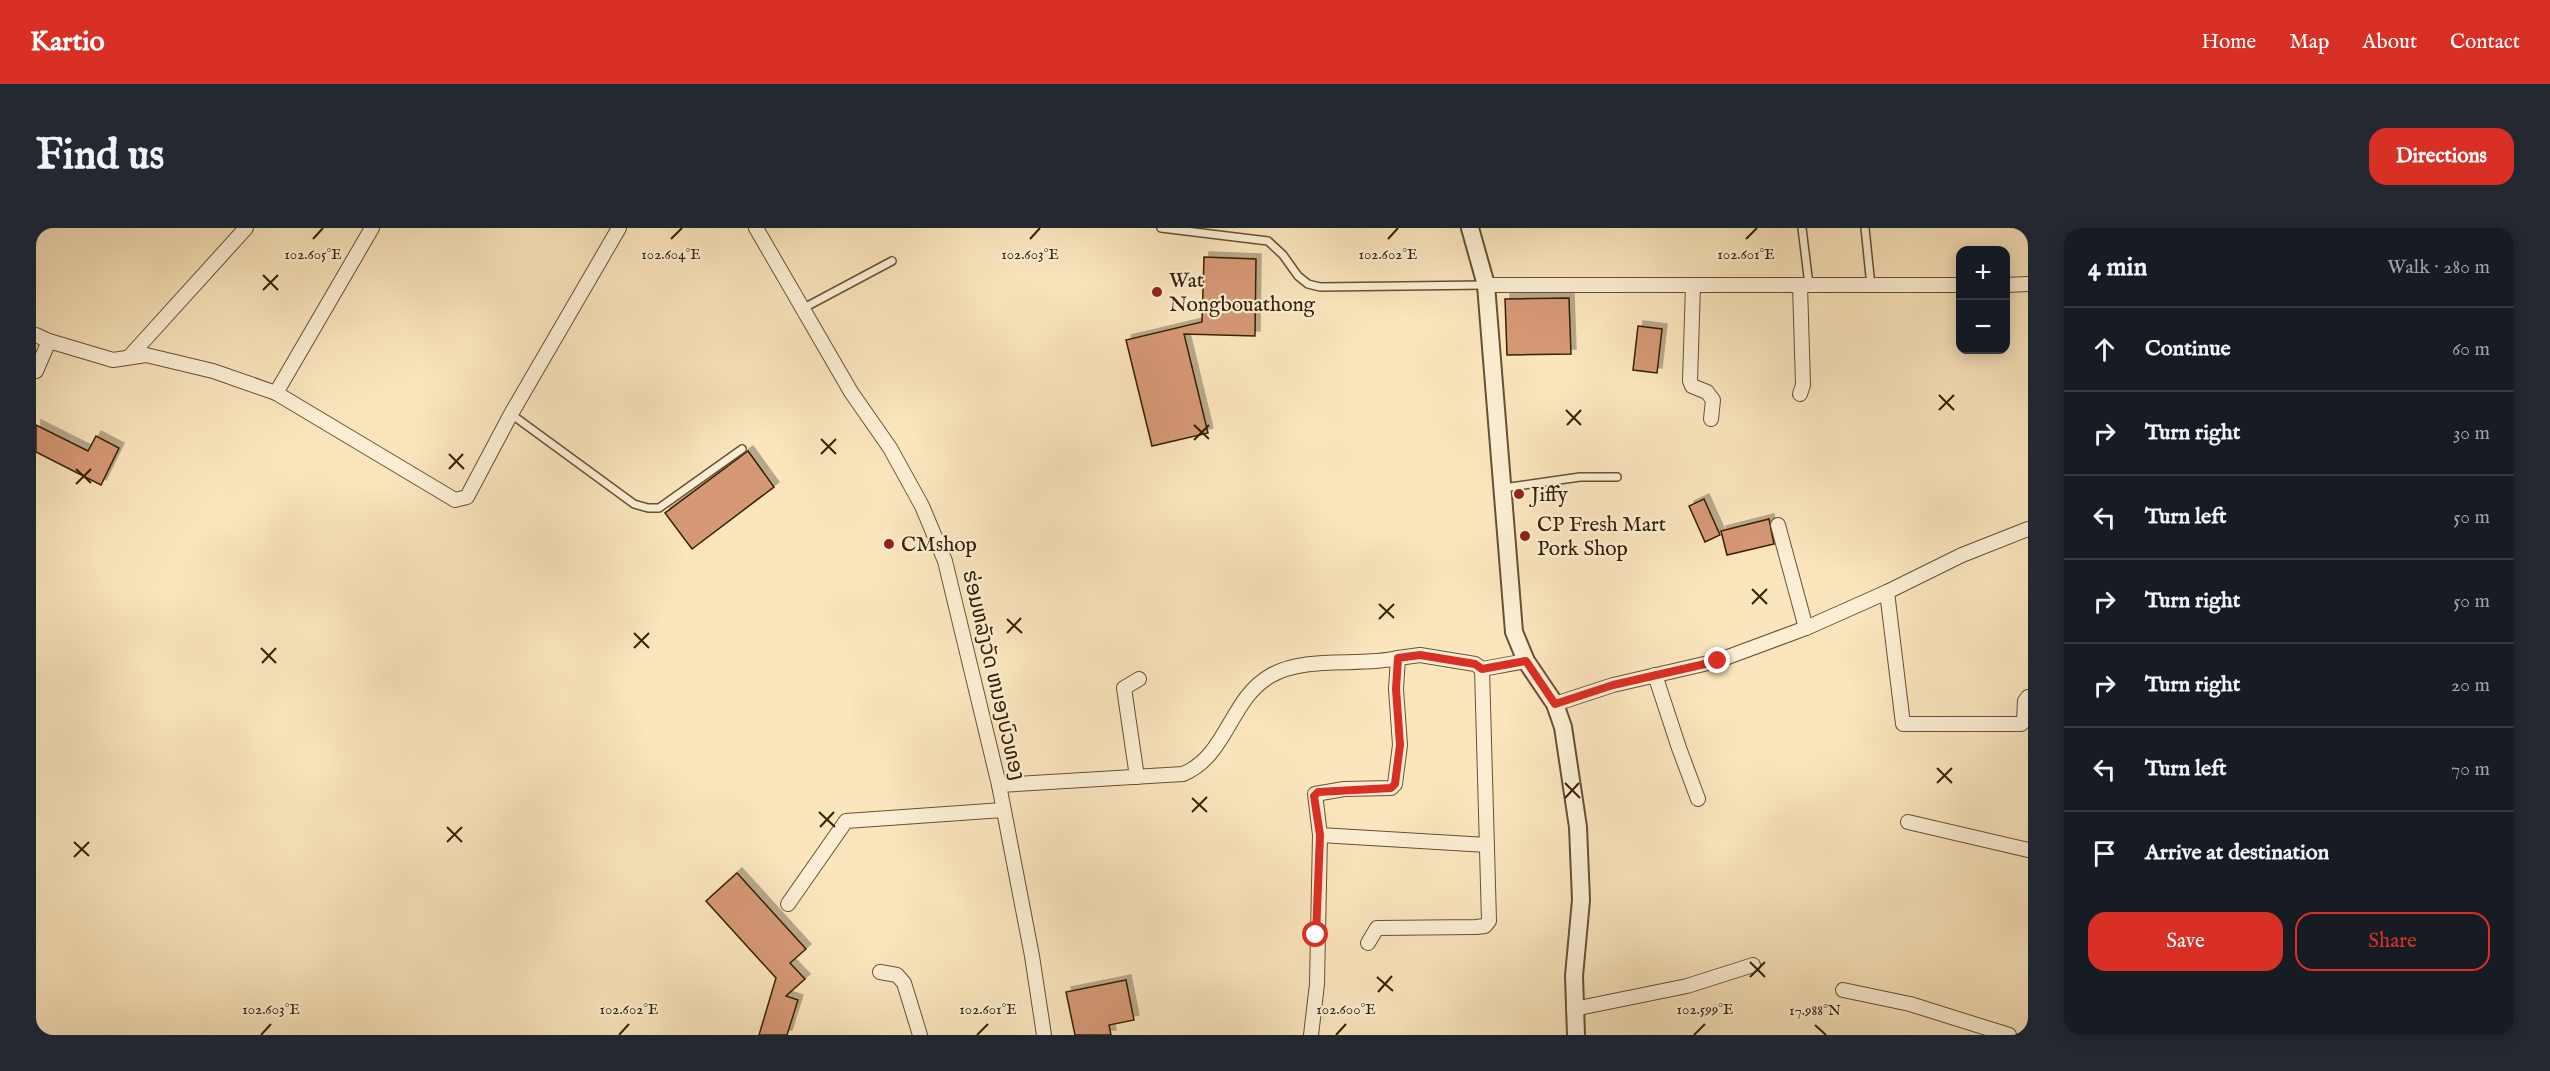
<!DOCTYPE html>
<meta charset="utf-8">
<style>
body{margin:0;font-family:"IM FELL English","Noto Sans Lao",serif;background:#242831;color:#f1f3f6}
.controls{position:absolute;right:18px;top:18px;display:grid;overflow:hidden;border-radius:12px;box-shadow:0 3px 15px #0003}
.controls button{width:54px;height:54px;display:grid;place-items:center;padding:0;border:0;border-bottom:2px solid #363941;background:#171b24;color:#f1f3f6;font:30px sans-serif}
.stop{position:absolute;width:18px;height:18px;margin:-14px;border:4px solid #d93025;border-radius:50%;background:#fff}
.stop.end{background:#d93025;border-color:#fff;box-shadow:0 2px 6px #0008}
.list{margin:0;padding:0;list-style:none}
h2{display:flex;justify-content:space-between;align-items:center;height:78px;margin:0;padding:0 24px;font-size:26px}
h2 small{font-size:20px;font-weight:400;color:#9ea1a6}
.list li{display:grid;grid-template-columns:39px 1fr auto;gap:18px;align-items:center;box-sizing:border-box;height:84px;padding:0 24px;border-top:2px solid #363941}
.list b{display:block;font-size:22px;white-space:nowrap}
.list em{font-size:20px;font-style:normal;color:#9ea1a6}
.actions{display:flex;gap:12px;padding:18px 24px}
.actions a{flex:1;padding:14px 0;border:2px solid #d93025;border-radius:18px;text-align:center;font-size:21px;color:#d93025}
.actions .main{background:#d93025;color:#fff}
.icon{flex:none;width:33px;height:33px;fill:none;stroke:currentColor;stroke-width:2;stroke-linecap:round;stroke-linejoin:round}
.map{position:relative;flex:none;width:1992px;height:807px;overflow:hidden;border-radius:18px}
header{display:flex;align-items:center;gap:36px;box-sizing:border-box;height:84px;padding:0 30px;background:#d93025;color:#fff}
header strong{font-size:28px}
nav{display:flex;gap:33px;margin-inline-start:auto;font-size:21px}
.intro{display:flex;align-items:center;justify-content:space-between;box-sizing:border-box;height:144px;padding:0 36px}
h1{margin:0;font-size:42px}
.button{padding:15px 27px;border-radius:18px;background:#d93025;color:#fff;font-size:21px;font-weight:700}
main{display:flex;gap:36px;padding:0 36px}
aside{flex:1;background:#171b24;border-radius:18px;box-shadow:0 3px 15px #0003}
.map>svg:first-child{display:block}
</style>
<header>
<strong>Kartio</strong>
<nav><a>Home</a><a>Map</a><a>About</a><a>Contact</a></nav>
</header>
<div class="intro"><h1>Find us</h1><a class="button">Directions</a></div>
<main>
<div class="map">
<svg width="1992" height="807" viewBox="0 0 1992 807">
<defs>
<filter id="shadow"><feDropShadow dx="5" dy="-5" stdDeviation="0" flood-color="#0004"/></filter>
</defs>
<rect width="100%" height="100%" fill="#fae5bd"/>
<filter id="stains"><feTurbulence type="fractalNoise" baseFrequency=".00333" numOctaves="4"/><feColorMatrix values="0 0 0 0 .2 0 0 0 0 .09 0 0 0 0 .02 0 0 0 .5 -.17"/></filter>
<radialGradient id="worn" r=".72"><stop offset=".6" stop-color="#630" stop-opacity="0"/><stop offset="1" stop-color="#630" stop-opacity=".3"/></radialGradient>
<g fill="#d69875" stroke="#352004" stroke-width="1.5" filter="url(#shadow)">
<path d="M 1168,29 L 1220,31 L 1219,108 L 1148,106 L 1172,205 L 1116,218 L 1090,112 L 1166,94 Z"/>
<path d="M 1533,70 L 1535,126 L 1471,127 L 1469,71 Z"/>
<path d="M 1602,98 L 1626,101 L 1621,145 L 1597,142 Z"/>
<path d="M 0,197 L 52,223 L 60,208 L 83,220 L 65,257 L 0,224 Z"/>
<path d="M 712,223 L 738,259 L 656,321 L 629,285 Z"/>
<path d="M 1668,271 L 1684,307 L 1669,314 L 1653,278 Z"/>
<path d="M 1733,291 L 1738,316 L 1691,327 L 1685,303 Z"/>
<path d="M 701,645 L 770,721 L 754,735 L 769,751 L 750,768 L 762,772 L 751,807 L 723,807 L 740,750 L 670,673 Z"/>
<path d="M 1090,752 L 1098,792 L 1073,797 L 1075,807 L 1039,807 L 1030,764 Z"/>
</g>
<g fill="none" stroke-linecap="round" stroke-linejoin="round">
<defs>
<g id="service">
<path d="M 1125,0 L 1232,13 L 1247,27 L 1262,48 L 1272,56 L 1284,59 L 1450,57"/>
<path d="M 1766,0 L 1773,57"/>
<path d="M 1829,0 L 1835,58"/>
<path d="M 766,81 L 856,33"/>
<path d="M 475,186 L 598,276 L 612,280 L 623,280 L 706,221"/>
<path d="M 1467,260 L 1544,249 L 1581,249"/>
</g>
<g id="minor">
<path d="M 720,0 L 815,164 L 854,220 L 886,278 L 909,333 L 963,557 L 996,728 L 1008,807"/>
<path d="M 1450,57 L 1924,57"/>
<path d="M 1657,57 L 1654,153 L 1656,158 L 1671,164 L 1677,172 L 1675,191"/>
<path d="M 1970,57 L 1992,56"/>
<path d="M 0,107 L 13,113 L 77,132 L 110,127 L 177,143 L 240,165 L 419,272 L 431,269 L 475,186 L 583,0"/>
<path d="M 94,128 L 210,0"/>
<path d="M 0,143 L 13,113"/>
<path d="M 240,165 L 336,0"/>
<path d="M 1764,166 L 1767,157 L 1764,57"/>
<path d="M 1742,297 L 1770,400"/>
<path d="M 1851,364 L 1867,496 L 1985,496 L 1988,493 L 1989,473 L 1992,469"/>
<path d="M 1619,447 L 1643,520 L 1662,571"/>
<path d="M 1519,476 L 1577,457 L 1681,433 L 1770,400 L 1851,364 L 1926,327 L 1992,301"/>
<path d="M 1101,549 L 1088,460 L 1103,451"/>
<path d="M 963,557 L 1147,546 C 1191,528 1194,471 1234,448 C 1269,427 1323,439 1362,430"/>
<path d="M 1872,594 L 1992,622"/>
<path d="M 1284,607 L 1279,566 L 1308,561 L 1355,560 L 1359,556 L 1364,517 L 1360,461 L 1362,430 L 1384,427 L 1439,436 L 1446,441 L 1490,433"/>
<path d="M 752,676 L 810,593 L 967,582"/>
<path d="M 1332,715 L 1341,700 L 1440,699 L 1449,698 L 1453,693 L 1446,441"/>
<path d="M 844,744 L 861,747 L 868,755 L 884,807"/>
<path d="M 1807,762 L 1874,776 L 1973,807"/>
<path d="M 1538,781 L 1651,758 L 1717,737"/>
<path d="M 1275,807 L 1281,756 L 1284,607 L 1451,617"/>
</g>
<path id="tertiary" d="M 1434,0 L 1450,57 L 1478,404 L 1490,433 L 1519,476 L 1527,499 L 1542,599 L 1545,672 L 1538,748 L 1540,807"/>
</defs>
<use href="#service" stroke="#665132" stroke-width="10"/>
<use href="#minor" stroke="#665132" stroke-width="16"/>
<use href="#tertiary" stroke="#665132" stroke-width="20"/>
<use href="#service" stroke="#fceed4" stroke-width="7"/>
<use href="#minor" stroke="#fceed4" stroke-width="14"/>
<use href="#tertiary" stroke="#fceed4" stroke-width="16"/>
</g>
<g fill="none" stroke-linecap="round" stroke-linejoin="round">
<path stroke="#d93025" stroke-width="8" d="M 1280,707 L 1284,607 L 1278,568 L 1282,564 L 1355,560 L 1359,556 L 1364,517 L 1360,461 L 1362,430 L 1384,427 L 1439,436 L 1446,441 L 1490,433 L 1519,476 L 1577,457 L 1682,433"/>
</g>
<path fill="none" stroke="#352004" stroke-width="2" d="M 277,11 L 287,0M 635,11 L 646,0M 994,11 L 1004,0M 1352,11 L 1362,0M 1710,11 L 1721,0M 227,47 L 242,62M 227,62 L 242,47M 1903,167 L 1918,182M 1530,182 L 1545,197M 1903,182 L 1918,167M 1158,197 L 1173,211M 1531,197 L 1545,182M 785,211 L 800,226M 1158,212 L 1173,197M 413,226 L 428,241M 785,226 L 800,211M 40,241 L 55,255M 413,241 L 427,226M 40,256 L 55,241M 1716,361 L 1731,376M 1343,376 L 1358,390M 1716,376 L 1731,361M 971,391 L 986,405M 1343,391 L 1358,376M 598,405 L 613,420M 971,405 L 985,390M 225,420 L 240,435M 598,420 L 613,405M 226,435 L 240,420M 1901,540 L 1916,555M 1529,555 L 1544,570M 1901,555 L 1916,540M 1156,570 L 1171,584M 1529,570 L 1543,555M 783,584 L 799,599M 1156,584 L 1171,569M 411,599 L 426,614M 784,599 L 798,584M 38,614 L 53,628M 411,614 L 426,599M 38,629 L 53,614M 1714,734 L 1729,749M 1341,749 L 1357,763M 1714,749 L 1729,734M 1342,764 L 1356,748M 1779,797 L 1790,807M 225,807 L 235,796M 583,807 L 593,796M 941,807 L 952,796M 1300,807 L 1310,796M 1658,807 L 1669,796"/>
<g fill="#8f2418" stroke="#fceed4" stroke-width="2">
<circle cx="1121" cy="64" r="6"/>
<circle cx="1483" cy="266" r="6"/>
<circle cx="1489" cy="308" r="6"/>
<circle cx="853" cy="316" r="6"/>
</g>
<g text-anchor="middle" stroke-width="4.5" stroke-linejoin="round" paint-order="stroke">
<g font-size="21" fill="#352004" stroke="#fceed4" text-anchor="start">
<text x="1133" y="59">Wat<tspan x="1133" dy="24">Nongbouathong</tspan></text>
<text x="1495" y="273">Jiffy</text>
<text x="1501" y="303">CP Fresh Mart<tspan x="1501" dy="24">Pork Shop</tspan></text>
<text x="865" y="323">CMshop</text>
</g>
<g font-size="21" fill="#352004" stroke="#fceed4">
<text transform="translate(958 447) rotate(77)" y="7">ຮ່ອມຫລັງວັດ ຫນອງບົວທອງ</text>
</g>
</g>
<g font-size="15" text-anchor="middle" fill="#352004" stroke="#fceed4" stroke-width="4.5" stroke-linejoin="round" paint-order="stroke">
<text x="277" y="31">102.605°E</text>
<text x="635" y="31">102.604°E</text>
<text x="994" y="31">102.603°E</text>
<text x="1352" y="31">102.602°E</text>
<text x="1710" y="31">102.601°E</text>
<text x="235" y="786">102.603°E</text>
<text x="593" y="786">102.602°E</text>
<text x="952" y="786">102.601°E</text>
<text x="1310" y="786">102.600°E</text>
<text x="1669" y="786">102.599°E</text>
<text x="1779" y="787">17.988°N</text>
</g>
<rect width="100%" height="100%" filter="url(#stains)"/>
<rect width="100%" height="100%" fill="url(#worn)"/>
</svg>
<div class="controls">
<button>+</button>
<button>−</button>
</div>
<div class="stop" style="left:1280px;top:707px"></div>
<div class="stop end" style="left:1682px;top:433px"></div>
</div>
<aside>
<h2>4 min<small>Walk · 280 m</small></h2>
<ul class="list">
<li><svg class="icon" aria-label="ahead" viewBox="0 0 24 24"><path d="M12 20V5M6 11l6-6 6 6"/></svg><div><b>Continue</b></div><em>60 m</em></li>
<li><svg class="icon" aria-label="right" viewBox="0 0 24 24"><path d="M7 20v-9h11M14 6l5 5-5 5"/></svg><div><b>Turn right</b></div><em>30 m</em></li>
<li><svg class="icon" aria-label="left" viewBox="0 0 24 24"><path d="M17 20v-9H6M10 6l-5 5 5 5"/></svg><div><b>Turn left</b></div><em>50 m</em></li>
<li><svg class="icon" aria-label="right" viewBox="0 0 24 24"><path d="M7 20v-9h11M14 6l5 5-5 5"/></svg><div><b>Turn right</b></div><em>50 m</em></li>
<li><svg class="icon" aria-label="right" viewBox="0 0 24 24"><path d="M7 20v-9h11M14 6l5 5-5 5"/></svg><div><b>Turn right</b></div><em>20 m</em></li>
<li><svg class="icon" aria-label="left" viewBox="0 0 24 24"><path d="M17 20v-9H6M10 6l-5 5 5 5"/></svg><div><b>Turn left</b></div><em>70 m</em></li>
<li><svg class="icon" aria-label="arrive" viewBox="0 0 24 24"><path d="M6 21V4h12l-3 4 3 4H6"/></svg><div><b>Arrive at destination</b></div></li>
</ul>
<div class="actions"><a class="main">Save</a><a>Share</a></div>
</aside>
</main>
